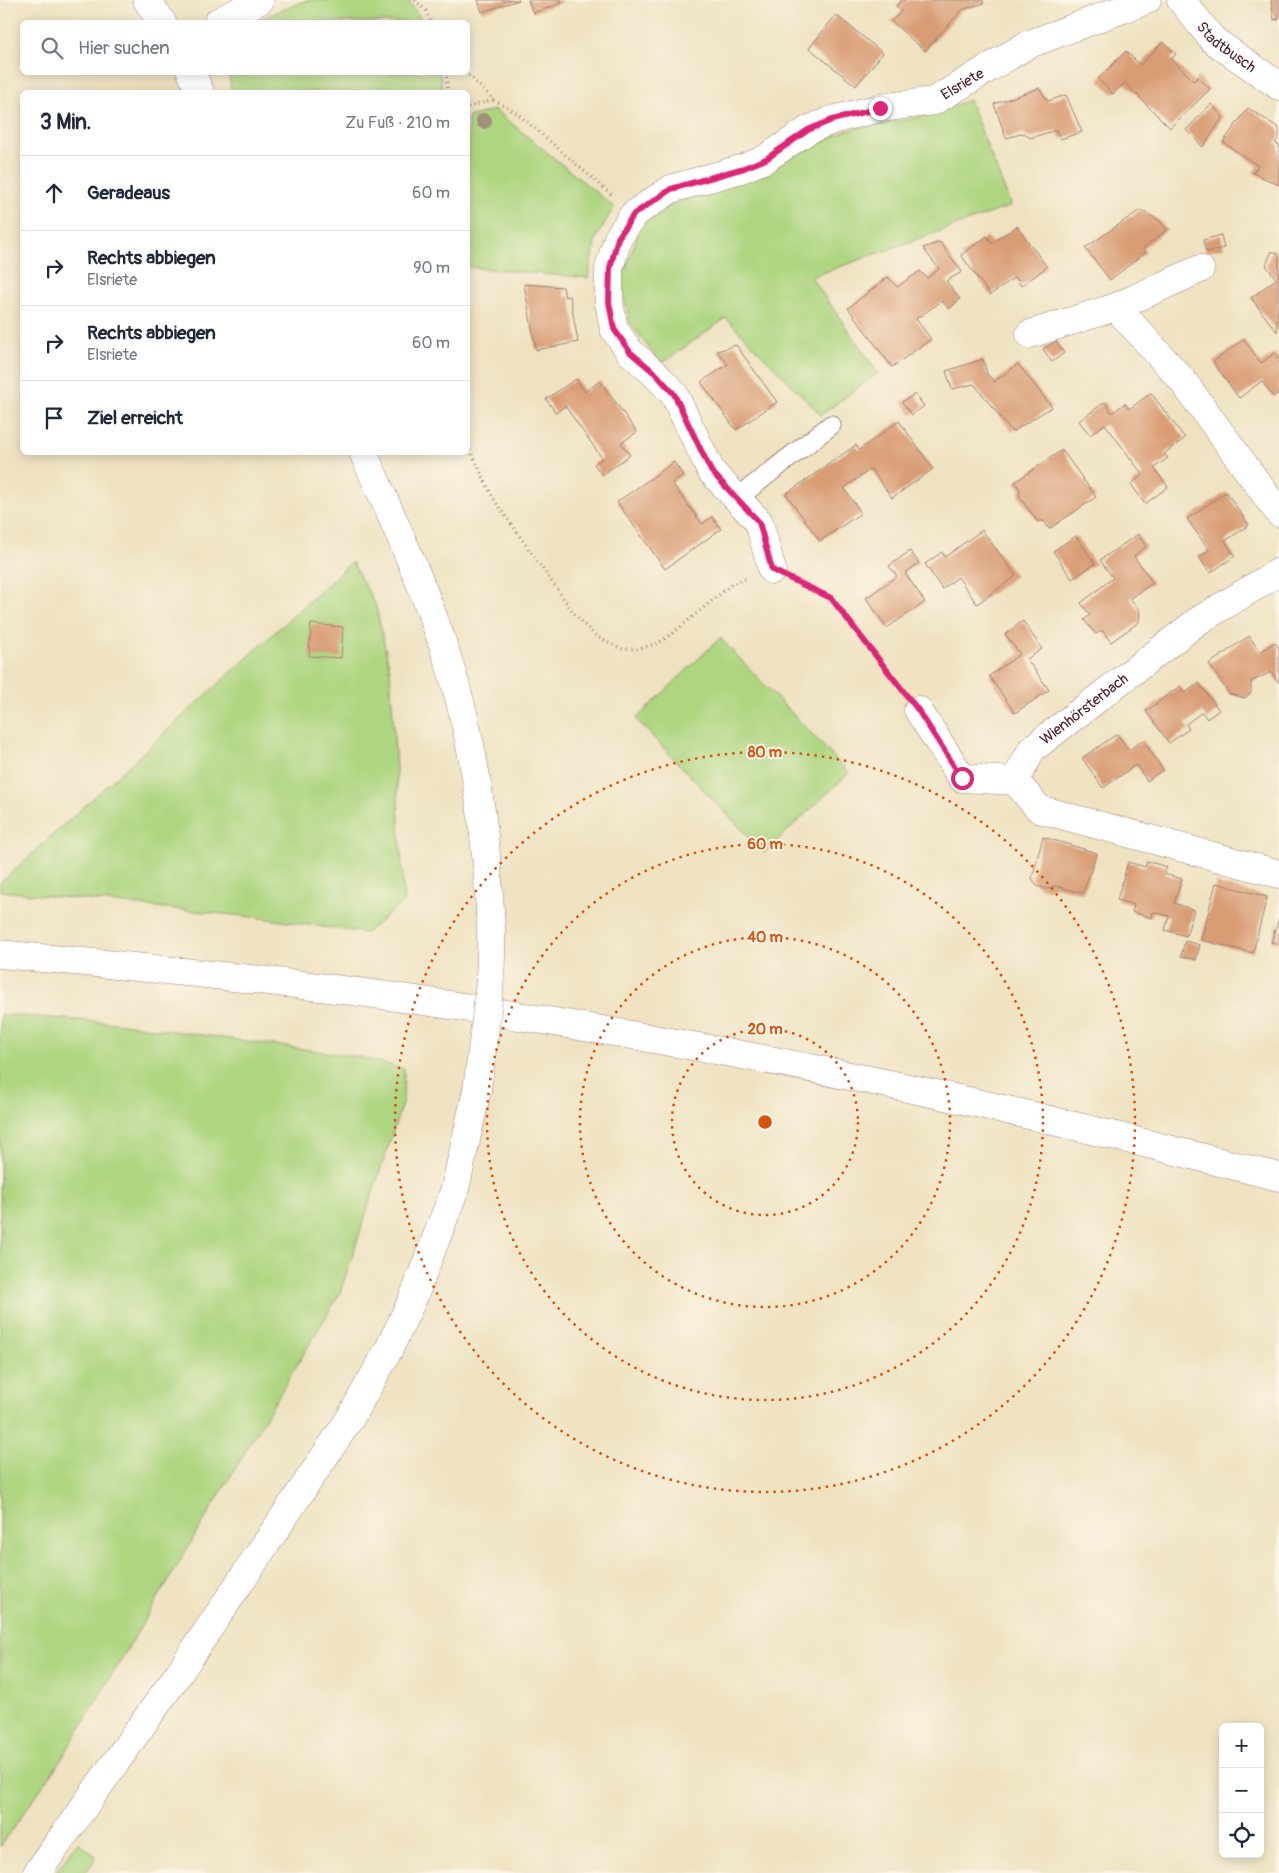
<!DOCTYPE html>
<html lang="de">
<meta charset="utf-8">
<style>
body{margin:0;font-family:Pangolin,sans-serif;background:#f2f2f3;color:#1f2937}
.controls{position:absolute;right:15px;bottom:15px;display:grid;overflow:hidden;border-radius:8px;box-shadow:0 2px 12px #0003}
.controls button{width:45px;height:45px;display:grid;place-items:center;padding:0;border:0;border-bottom:1px solid #e0e1e3;background:#fff;color:#1f2937;font:25px sans-serif}
.stop{position:absolute;width:15px;height:15px;margin:-11px;border:4px solid #db2777;border-radius:50%;background:#fff}
.stop.end{background:#db2777;border-color:#fff;box-shadow:0 1px 5px #0008}
.list{margin:0;padding:0;list-style:none}
h2{display:flex;justify-content:space-between;align-items:center;height:65px;margin:0;padding:0 20px;font-size:21px}
h2 small{font-size:16px;font-weight:400;color:#747a83}
.list li{display:grid;grid-template-columns:32px 1fr auto;gap:15px;align-items:center;box-sizing:border-box;height:75px;padding:0 20px;border-top:1px solid #e0e1e3}
.list b{display:block;font-size:19px;white-space:nowrap}
.list p{margin:0;font-size:16px;white-space:nowrap;color:#747a83}
.list em{font-size:16px;font-style:normal;color:#747a83}
.icon{flex:none;width:28px;height:28px;fill:none;stroke:currentColor;stroke-width:2;stroke-linecap:round;stroke-linejoin:round}
.map{position:relative;flex:none;width:1279px;height:1873px;overflow:hidden}
.search{position:absolute;background:#fff;box-shadow:0 2px 12px #0003;left:20px;top:20px;width:450px;height:55px;display:flex;align-items:center;gap:12px;box-sizing:border-box;padding:0 18px;border-radius:8px;color:#747a83;font-size:19px}
.panel{position:absolute;background:#fff;box-shadow:0 2px 12px #0003;left:20px;top:90px;width:450px;height:365px;border-radius:8px}
.map>svg:first-child{display:block}
</style>
<div class="map">
<svg width="1279" height="1873" viewBox="0 0 1279 1873">
<rect width="100%" height="100%" fill="#fcf5e5"/>
<filter id="ink" filterUnits="userSpaceOnUse"><feTurbulence type="fractalNoise" baseFrequency=".02" numOctaves="2"/><feDisplacementMap in="SourceGraphic" scale="10" xChannelSelector="R" yChannelSelector="G"/><feConvolveMatrix kernelMatrix="1 2 1 2 8 2 1 2 1" color-interpolation-filters="sRGB"/></filter>
<filter id="wash" filterUnits="userSpaceOnUse"><feTurbulence type="fractalNoise" baseFrequency=".0096" numOctaves="4" result="noise"/><feDisplacementMap in="SourceGraphic" scale="20" xChannelSelector="R" yChannelSelector="G"/><feGaussianBlur stdDeviation="1.12" result="paint"/><feColorMatrix in="noise" values="0 0 0 0 0 0 0 0 0 0 0 0 0 0 0 0 0 1.4 0 .05"/><feComposite in="paint" operator="in"/></filter>
<g filter="url(#wash)">
<rect width="100%" height="100%" fill="#efe2c1"/>
<g fill="#aed681" stroke="#7c7a56">
<path d="M 306,0 L 408,0 L 423,22 L 253,22 Z"/>
<path d="M 228,73 L 440,73 L 443,92 L 232,92 Z"/>
<path d="M 969,100 L 1011,206 L 811,277 L 878,373 L 821,415 L 726,318 L 661,364 L 630,323 L 621,282 L 641,226 L 672,204 L 752,176 L 847,130 L 921,117 Z"/>
<path d="M 495,110 L 614,207 L 596,238 L 588,278 L 468,267 L 468,117 Z"/>
<path d="M 352,562 L 376,606 L 390,671 L 404,901 L 366,933 L 253,917 L 0,891 L 0,883 Z"/>
<path d="M 720,638 L 849,773 L 764,853 L 636,719 Z"/>
<path d="M 0,1014 L 116,1023 L 360,1057 L 404,1069 L 403,1101 L 340,1293 L 61,1760 L 0,1847 Z"/>
<path d="M 78,1842 L 97,1857 L 85,1873 L 55,1873 Z"/>
</g>
<g id="blocks">
<g fill="#d99d75">
<path d="M 478,0 L 519,0 L 482,12 Z"/>
<path d="M 528,0 L 561,0 L 562,3 L 533,13 Z"/>
<path d="M 902,0 L 983,0 L 984,3 L 962,10 L 925,51 L 891,21 L 902,11 L 896,6 Z"/>
<path d="M 1271,0 L 1279,0 L 1279,19 L 1274,20 Z"/>
<path d="M 836,15 L 883,53 L 856,86 L 809,48 Z"/>
<path d="M 1163,42 L 1176,54 L 1171,59 L 1194,81 L 1198,77 L 1210,89 L 1170,128 L 1125,83 L 1113,94 L 1098,79 L 1126,51 L 1140,65 Z"/>
<path d="M 1039,88 L 1048,101 L 1066,95 L 1082,132 L 1061,139 L 1056,130 L 1030,138 L 1024,133 L 1006,138 L 994,104 Z"/>
<path d="M 1211,104 L 1223,117 L 1203,147 L 1186,130 Z"/>
<path d="M 1248,108 L 1279,128 L 1279,138 L 1275,143 L 1279,145 L 1279,185 L 1253,173 L 1258,166 L 1223,142 Z"/>
<path d="M 1140,210 L 1159,220 L 1167,230 L 1143,248 L 1146,252 L 1110,280 L 1085,248 Z"/>
<path d="M 1017,226 L 1047,267 L 1021,286 L 1015,277 L 990,295 L 961,255 L 987,236 L 992,243 Z"/>
<path d="M 1221,235 L 1224,248 L 1206,252 L 1203,240 Z"/>
<path d="M 940,242 L 962,272 L 946,281 L 960,299 L 949,309 L 942,301 L 916,319 L 931,339 L 892,367 L 848,308 L 888,277 L 897,287 L 920,271 L 927,278 L 939,269 L 923,248 Z"/>
<path d="M 1272,251 L 1279,254 L 1277,332 L 1251,298 L 1276,279 L 1266,265 Z"/>
<path d="M 524,284 L 563,287 L 565,297 L 570,296 L 578,342 L 536,350 Z"/>
<path d="M 1244,339 L 1261,363 L 1275,353 L 1279,360 L 1279,392 L 1273,397 L 1262,381 L 1239,398 L 1213,362 Z"/>
<path d="M 1056,341 L 1064,353 L 1052,362 L 1043,349 Z"/>
<path d="M 736,345 L 777,402 L 736,430 L 701,382 L 728,364 L 717,351 Z"/>
<path d="M 983,359 L 987,374 L 994,382 L 1018,364 L 1052,407 L 1012,432 L 974,384 L 952,389 L 946,371 Z"/>
<path d="M 576,379 L 585,392 L 600,381 L 637,432 L 621,443 L 630,455 L 602,475 L 594,464 L 602,458 L 565,406 L 556,413 L 546,399 Z"/>
<path d="M 1151,393 L 1185,438 L 1164,454 L 1168,458 L 1154,468 L 1168,487 L 1145,504 L 1131,484 L 1143,475 L 1105,424 L 1090,435 L 1079,421 L 1105,402 L 1112,413 L 1125,403 L 1129,409 Z"/>
<path d="M 915,394 L 924,406 L 912,415 L 902,402 Z"/>
<path d="M 899,421 L 933,469 L 892,498 L 871,469 L 844,488 L 861,513 L 820,541 L 786,494 L 856,445 L 859,450 Z"/>
<path d="M 1062,450 L 1096,497 L 1049,529 L 1044,521 L 1037,521 L 1019,496 L 1020,489 L 1015,482 Z"/>
<path d="M 674,462 L 683,475 L 672,483 L 702,524 L 712,517 L 721,529 L 665,569 L 617,502 Z"/>
<path d="M 1226,492 L 1249,525 L 1225,541 L 1235,556 L 1210,573 L 1199,557 L 1209,550 L 1187,519 Z"/>
<path d="M 982,530 L 1016,576 L 977,604 L 958,577 L 942,589 L 925,564 L 942,552 L 945,557 Z"/>
<path d="M 1138,534 L 1146,547 L 1134,556 L 1153,583 L 1130,598 L 1140,612 L 1139,622 L 1111,642 L 1102,630 L 1096,634 L 1084,620 L 1090,615 L 1081,603 L 1113,578 L 1100,560 Z"/>
<path d="M 1076,536 L 1095,564 L 1072,579 L 1053,551 Z"/>
<path d="M 910,551 L 919,563 L 905,573 L 925,602 L 887,628 L 866,598 L 897,576 L 889,566 Z"/>
<path d="M 1023,621 L 1042,649 L 1027,659 L 1049,690 L 1015,713 L 989,676 L 1020,654 L 1005,634 Z"/>
<path d="M 311,624 L 343,627 L 341,658 L 309,656 Z"/>
<path d="M 1249,636 L 1260,652 L 1275,642 L 1279,649 L 1279,683 L 1271,672 L 1251,682 L 1251,693 L 1245,698 L 1229,694 L 1209,664 Z"/>
<path d="M 1199,683 L 1219,710 L 1207,719 L 1202,712 L 1186,724 L 1189,729 L 1169,743 L 1146,711 L 1180,686 L 1185,693 Z"/>
<path d="M 1117,734 L 1129,750 L 1143,740 L 1163,770 L 1147,781 L 1136,765 L 1103,788 L 1082,758 Z"/>
<path d="M 1043,837 L 1097,853 L 1083,893 L 1055,886 L 1047,889 L 1037,886 L 1032,878 Z"/>
<path d="M 1147,861 L 1167,867 L 1164,874 L 1182,879 L 1174,903 L 1194,910 L 1186,936 L 1165,930 L 1169,916 L 1153,912 L 1152,918 L 1132,912 L 1134,905 L 1117,900 L 1128,862 L 1145,867 Z"/>
<path d="M 1216,883 L 1267,897 L 1253,953 L 1201,940 Z"/>
<path d="M 1279,918 L 1279,944 L 1271,942 Z"/>
<path d="M 1185,941 L 1200,945 L 1196,960 L 1181,956 Z"/>
</g>
</g>
</g>
<g filter="url(#ink)">
<use href="#blocks" fill-opacity="0" stroke="#9c8076" stroke-width="1"/>
<g fill="none" stroke-linecap="round" stroke-linejoin="round">
<defs>
<path id="service" d="M 736,499 L 831,425"/>
<g id="minor">
<path d="M 147,0 L 162,22"/>
<path id="s1" d="M 1181,0 L 1213,40 L 1279,86"/>
<path d="M 218,22 L 260,0"/>
<path d="M 191,72 L 200,92"/>
<path d="M 1116,307 L 1200,269"/>
<path d="M 1030,334 L 1116,307 L 1182,380 L 1279,513"/>
<path d="M 363,452 C 394,522 426,590 449,663 C 474,742 486,830 490,912"/>
<path id="s2" d="M 772,570 L 759,522 L 711,471 L 674,394 L 656,375 L 630,352 L 614,329 L 609,302 L 609,268 L 618,238 L 634,214 L 671,189 L 744,168 L 765,159 L 808,130 L 832,120 L 880,108 L 934,101 L 1027,45 L 1147,0"/>
<path d="M 918,710 L 962,778 L 1015,781"/>
<path id="s3" d="M 1015,781 L 1032,749 L 1198,621 L 1279,572"/>
<path d="M 1015,781 L 1039,809 L 1279,874"/>
<path d="M 37,1873 L 179,1673 L 349,1420 L 388,1351 L 414,1296 L 455,1189 L 477,1090"/>
</g>
<path id="primary" d="M 0,954 C 171,970 343,986 512,1015 C 628,1034 744,1054 859,1078 C 1000,1106 1140,1142 1279,1177"/>
</defs>
<use href="#service" stroke="#9c8076" stroke-width="21"/>
<use href="#minor" stroke="#9c8076" stroke-width="29"/>
<use href="#primary" stroke="#9c8076" stroke-width="29"/>
<g stroke="#9c8076" stroke-width="3" stroke-dasharray="1 4" stroke-linecap="butt">
<path d="M 415,0 L 426,11 L 431,22"/>
<path d="M 446,72 L 448,92"/>
<path d="M 465,72 L 494,100 L 518,114 L 612,195"/>
<path d="M 468,107 L 493,100"/>
<path d="M 468,445 L 493,498 L 573,612 L 594,635 L 621,649 L 639,649 L 658,643 L 672,634 L 732,584 L 745,579"/>
<path d="M 797,582 L 831,598 L 901,688"/>
</g>
<use href="#service" stroke="#fff" stroke-width="19"/>
<use href="#minor" stroke="#fff" stroke-width="28"/>
<use href="#primary" stroke="#fff" stroke-width="28"/>
<defs>
<path id="minor-bridge" d="M 477,1090 C 484,1032 495,971 490,912"/>
</defs>
<use href="#minor-bridge" stroke="#9c8076" stroke-width="29" stroke-linecap="butt"/>
<use href="#minor-bridge" stroke="#fff" stroke-width="28"/>
</g>
<circle fill="#a2907a" cx="484" cy="121" r="8"/>
</g>
<g fill="none" stroke-linecap="round" stroke-linejoin="round" filter="url(#ink)">
<path stroke="#db2777" stroke-width="6" d="M 880,108 L 832,120 L 808,130 L 766,159 L 744,168 L 671,189 L 634,214 L 618,238 L 610,268 L 609,302 L 614,329 L 630,352 L 656,374 L 674,394 L 711,471 L 759,522 L 772,570 L 831,598 L 918,710 L 962,778"/>
</g>
<g fill="none" stroke="#d8530f" stroke-width="2.5" stroke-dasharray="2.5 5">
<circle cx="765" cy="1122" r="93"/>
<circle cx="765" cy="1122" r="185"/>
<circle cx="765" cy="1122" r="278"/>
<circle cx="765" cy="1122" r="370"/>
</g>
<g text-anchor="middle" stroke-width="4" stroke-linejoin="round" paint-order="stroke">
<g font-size="15" fill="#4a1f2b" stroke="#fcf5e5">
<text dy="5" stroke="none"><textPath href="#s1" startOffset="66">Stadtbusch</textPath></text>
<text dy="5" stroke="none"><textPath href="#s2" startOffset="774">Elsriete</textPath></text>
<text dy="5" stroke="none"><textPath href="#s3" startOffset="102">Wienhörsterbach</textPath></text>
</g>
</g>
<circle cx="765" cy="1122" r="8" fill="#d8530f" stroke="#fcf5e5" stroke-width="2.5"/>
<g font-size="15" text-anchor="middle" font-weight="bold" fill="#d8530f" stroke="#fcf5e5" stroke-width="4" stroke-linejoin="round" paint-order="stroke">
<text x="765" y="757">80 m</text>
<text x="765" y="849">60 m</text>
<text x="765" y="942">40 m</text>
<text x="765" y="1034">20 m</text>
</g>
</svg>
<div class="controls">
<button>+</button>
<button>−</button>
<button><svg class="icon" aria-label="locate" viewBox="0 0 24 24"><circle cx="12" cy="12" r="6"/><path d="M12 2v4M12 18v4M2 12h4M18 12h4"/></svg></button>
</div>
<div class="stop" style="left:962px;top:778px"></div>
<div class="stop end" style="left:880px;top:108px"></div>
<div class="search"><svg class="icon" aria-label="search" viewBox="0 0 24 24"><circle cx="10" cy="10" r="6"/><path d="M15 15l6 6"/></svg>Hier suchen</div>
<section class="panel">
<h2>3 Min.<small>Zu Fuß · 210 m</small></h2>
<ul class="list">
<li><svg class="icon" aria-label="ahead" viewBox="0 0 24 24"><path d="M12 20V5M6 11l6-6 6 6"/></svg><div><b>Geradeaus</b></div><em>60 m</em></li>
<li><svg class="icon" aria-label="right" viewBox="0 0 24 24"><path d="M7 20v-9h11M14 6l5 5-5 5"/></svg><div><b>Rechts abbiegen</b><p>Elsriete</p></div><em>90 m</em></li>
<li><svg class="icon" aria-label="right" viewBox="0 0 24 24"><path d="M7 20v-9h11M14 6l5 5-5 5"/></svg><div><b>Rechts abbiegen</b><p>Elsriete</p></div><em>60 m</em></li>
<li><svg class="icon" aria-label="arrive" viewBox="0 0 24 24"><path d="M6 21V4h12l-3 4 3 4H6"/></svg><div><b>Ziel erreicht</b></div></li>
</ul>
</section>
</div>
